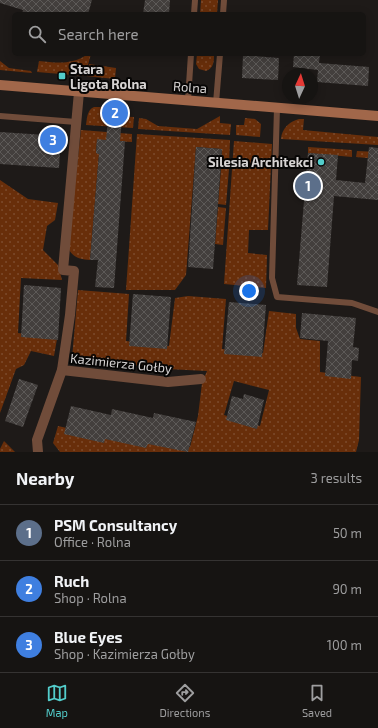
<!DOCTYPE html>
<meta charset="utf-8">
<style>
body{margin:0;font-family:"Exo 2",sans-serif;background:#232120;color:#f1f3f6}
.compass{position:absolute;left:282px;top:68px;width:36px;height:36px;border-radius:50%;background:#161412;box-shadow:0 2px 10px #0003;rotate:4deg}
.you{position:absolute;left:249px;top:291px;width:14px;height:14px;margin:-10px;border:3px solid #fff;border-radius:50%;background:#1a73e8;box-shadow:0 0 0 6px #1a73e833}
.badge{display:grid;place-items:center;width:26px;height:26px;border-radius:50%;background:#53cdcb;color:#fff;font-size:13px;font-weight:700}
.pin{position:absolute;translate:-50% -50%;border:2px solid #fff;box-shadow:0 1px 4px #0006}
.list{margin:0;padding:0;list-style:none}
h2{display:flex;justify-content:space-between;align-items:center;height:52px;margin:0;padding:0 16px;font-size:17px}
h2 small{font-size:13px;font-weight:400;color:#9e9e9f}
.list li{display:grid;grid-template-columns:26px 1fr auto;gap:12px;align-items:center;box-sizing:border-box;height:56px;padding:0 16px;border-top:1px solid #353332}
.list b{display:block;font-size:15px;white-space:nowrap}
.list p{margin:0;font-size:13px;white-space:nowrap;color:#9e9e9f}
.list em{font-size:13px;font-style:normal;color:#9e9e9f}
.icon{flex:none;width:22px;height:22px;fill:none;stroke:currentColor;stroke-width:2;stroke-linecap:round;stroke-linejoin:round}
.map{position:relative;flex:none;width:378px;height:452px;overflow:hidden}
.search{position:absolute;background:#161412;box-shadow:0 2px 10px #0003;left:12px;right:12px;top:12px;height:44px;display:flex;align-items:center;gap:10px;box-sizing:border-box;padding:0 14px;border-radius:6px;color:#9e9e9f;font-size:15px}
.sheet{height:220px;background:#161412}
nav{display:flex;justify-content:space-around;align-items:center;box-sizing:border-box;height:56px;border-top:1px solid #353332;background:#161412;font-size:11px;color:#9e9e9f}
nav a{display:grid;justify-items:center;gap:2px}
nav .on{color:#53cdcb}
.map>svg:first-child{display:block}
</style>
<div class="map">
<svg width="378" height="452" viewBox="0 0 378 452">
<defs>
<pattern id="grass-dots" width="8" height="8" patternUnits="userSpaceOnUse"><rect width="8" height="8" fill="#682e0a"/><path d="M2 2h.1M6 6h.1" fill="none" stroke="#7d4b2d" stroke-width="1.8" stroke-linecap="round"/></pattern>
<pattern id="building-cross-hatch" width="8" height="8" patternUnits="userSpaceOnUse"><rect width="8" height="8" fill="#433f3d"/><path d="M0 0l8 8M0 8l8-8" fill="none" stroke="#5d5a58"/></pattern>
</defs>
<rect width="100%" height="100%" fill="#1e1a18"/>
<g fill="url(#grass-dots)" fill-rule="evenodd">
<path d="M 201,0 L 218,0 L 217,14 L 200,14 Z"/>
<path d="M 88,54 L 91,54 L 85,76 L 37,72 L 39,61 C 57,63 72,65 88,54 Z"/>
<path d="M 197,54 L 214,54 C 214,61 214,68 206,71 L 199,69 L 196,64 Z"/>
<path d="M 0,61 L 9,68 L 31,71 L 32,73 L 0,70 Z"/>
<path d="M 89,64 L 116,68 L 115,79 L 86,76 Z"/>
<path d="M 94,107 L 102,107 L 102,116 L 134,117 L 133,128 L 86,125 C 87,118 87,110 94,107 Z"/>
<path d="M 220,116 L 220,123 L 231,124 L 230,135 L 138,129 L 139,118 L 146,119 L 158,126 L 197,129 Z"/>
<path d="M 245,118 L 255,119 L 261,124 L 260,137 L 236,135 L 236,125 L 244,125 Z"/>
<path d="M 299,119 L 304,119 L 303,130 L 378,137 L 378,145 L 281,139 C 282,128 289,122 299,119 Z"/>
<path d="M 81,130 L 132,134 L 132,142 L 97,140 L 96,153 L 99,154 L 90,260 C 80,259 73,258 68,248 Z"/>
<path d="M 137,134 L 230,140 L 229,165 L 221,164 L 222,149 L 196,147 L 186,275 L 175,290 L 126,290 Z"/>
<path d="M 234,141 L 272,144 L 268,230 L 249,230 L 248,253 L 267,255 L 266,288 L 224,284 Z"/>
<path d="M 308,147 L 352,150 L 352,157 L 308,153 Z"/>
<path d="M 357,151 L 378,152 L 378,159 L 356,157 Z"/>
<path d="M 221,169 L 229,169 L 226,205 L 218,204 Z"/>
<path d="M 0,180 L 28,199 L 58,203 L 55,220 L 47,226 L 43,250 L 58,265 L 62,280 L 21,278 L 18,333 L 57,339 L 54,356 L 31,351 L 24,365 L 16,369 L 0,413 Z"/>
<path d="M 218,207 L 226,208 L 223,245 L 215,244 Z"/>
<path d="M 78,290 L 129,294 L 126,341 L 169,346 L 175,298 L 188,296 L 226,299 L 222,349 L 263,353 L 269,311 L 296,314 L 296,328 L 300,339 L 320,341 L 320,372 L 361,377 L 359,440 L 356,452 L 60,452 L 53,443 L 58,426 L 106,437 L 152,439 L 190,447 L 198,416 L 202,383 L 207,371 L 166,369 L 72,358 ZM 234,381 L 269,390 L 260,426 L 224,415 Z"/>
<path d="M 4,441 L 15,452 L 0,452 L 0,449 Z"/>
</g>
<g fill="url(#building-cross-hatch)">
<path d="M 0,0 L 92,0 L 88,14 L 22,14 L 23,10 L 0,3 Z"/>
<path d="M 145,0 L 170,0 L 169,14 L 143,14 Z"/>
<path d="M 294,54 L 320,54 L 319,63 L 369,67 L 368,86 L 317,82 L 318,70 L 293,67 Z"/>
<path d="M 243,55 L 279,58 L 278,80 L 242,78 Z"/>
<path d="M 109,107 L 123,108 L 120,141 L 125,141 L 114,288 L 95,287 L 98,260 L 90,260 L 99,154 L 96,153 L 97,139 L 106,140 Z"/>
<path d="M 0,132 L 61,136 L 59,168 L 0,164 Z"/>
<path d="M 196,147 L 222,149 L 213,269 L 188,267 Z"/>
<path d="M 369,147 L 378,148 L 378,200 L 334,196 L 327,287 L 297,285 L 308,153 L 338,155 L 336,180 L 365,183 Z"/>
<path d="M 24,285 L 61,288 L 58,340 L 21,337 Z"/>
<path d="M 133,294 L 171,297 L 167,349 L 129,346 Z"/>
<path d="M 229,302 L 266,305 L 262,357 L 224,354 Z"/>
<path d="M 302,313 L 356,318 L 353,347 L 359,348 L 358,361 L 352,360 L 351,379 L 325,376 L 328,341 L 300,338 Z"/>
<path d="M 19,379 L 38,385 L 23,427 L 5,421 Z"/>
<path d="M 244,394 L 264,400 L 257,429 L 226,420 L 232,396 L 243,399 Z"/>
<path d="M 71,406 L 111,415 L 112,409 L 153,418 L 154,413 L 196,422 L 188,452 L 148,444 L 146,448 L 105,439 L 104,443 L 64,434 Z"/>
</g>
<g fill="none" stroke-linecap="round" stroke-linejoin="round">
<g stroke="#704c3a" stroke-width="6">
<path d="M 194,14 L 195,0"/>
<path d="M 223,14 L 224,0"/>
<path d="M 188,100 L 191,54"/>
<path d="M 216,103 L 220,54"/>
<path d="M 277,108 L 272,278 L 277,297 L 352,303 L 378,312"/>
<path d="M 0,116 L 76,122"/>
</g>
<g stroke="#704c3a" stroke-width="10">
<path d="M 79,92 L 63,270 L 74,271 L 70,315 L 62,370 L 168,382 L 201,379"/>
<path d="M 38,452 L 37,440 L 62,370"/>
</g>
<path stroke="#a1674a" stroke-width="10" d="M 0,85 L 378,116"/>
</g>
<g fill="#53cdcb" stroke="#070605" stroke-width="1.5">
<rect x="58" y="72" width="8" height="8" rx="2"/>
<circle cx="321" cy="162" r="4"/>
</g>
<g text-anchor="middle" stroke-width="4" stroke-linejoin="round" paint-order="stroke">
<g font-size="13" font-weight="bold" fill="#d6d3d2" stroke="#070605" text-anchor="start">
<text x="70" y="74">Stara<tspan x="70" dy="15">Ligota Rolna</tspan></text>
<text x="313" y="167" text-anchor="end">Silesia Architekci</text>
</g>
<g font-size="13" fill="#d6d3d2" stroke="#070605">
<text transform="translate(190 87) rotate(4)" y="5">Rolna</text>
<text transform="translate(121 363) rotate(6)" y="5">Kazimierza Gołby</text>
</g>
</g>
</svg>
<svg class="compass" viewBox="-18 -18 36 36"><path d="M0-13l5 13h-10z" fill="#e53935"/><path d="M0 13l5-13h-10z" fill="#9e9e9f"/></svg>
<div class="you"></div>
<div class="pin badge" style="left:308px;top:186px;background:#5c6f8a">1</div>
<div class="pin badge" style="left:115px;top:113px;background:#3f7fe0">2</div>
<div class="pin badge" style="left:53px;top:140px;background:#3f7fe0">3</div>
<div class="search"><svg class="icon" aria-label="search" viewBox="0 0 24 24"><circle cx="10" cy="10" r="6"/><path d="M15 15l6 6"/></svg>Search here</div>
</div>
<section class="sheet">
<h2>Nearby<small>3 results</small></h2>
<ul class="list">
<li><span class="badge" style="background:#5c6f8a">1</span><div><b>PSM Consultancy</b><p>Office · Rolna</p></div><em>50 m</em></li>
<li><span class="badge" style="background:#3f7fe0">2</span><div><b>Ruch</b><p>Shop · Rolna</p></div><em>90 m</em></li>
<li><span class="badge" style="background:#3f7fe0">3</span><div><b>Blue Eyes</b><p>Shop · Kazimierza Gołby</p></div><em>100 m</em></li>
</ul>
</section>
<nav>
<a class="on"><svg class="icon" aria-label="map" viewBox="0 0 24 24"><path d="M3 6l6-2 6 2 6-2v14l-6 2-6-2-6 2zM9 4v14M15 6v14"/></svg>Map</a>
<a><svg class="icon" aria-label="directions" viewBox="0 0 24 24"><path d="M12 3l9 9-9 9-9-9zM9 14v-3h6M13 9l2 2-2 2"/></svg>Directions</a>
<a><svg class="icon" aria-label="saved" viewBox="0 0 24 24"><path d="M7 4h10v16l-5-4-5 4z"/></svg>Saved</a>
</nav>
